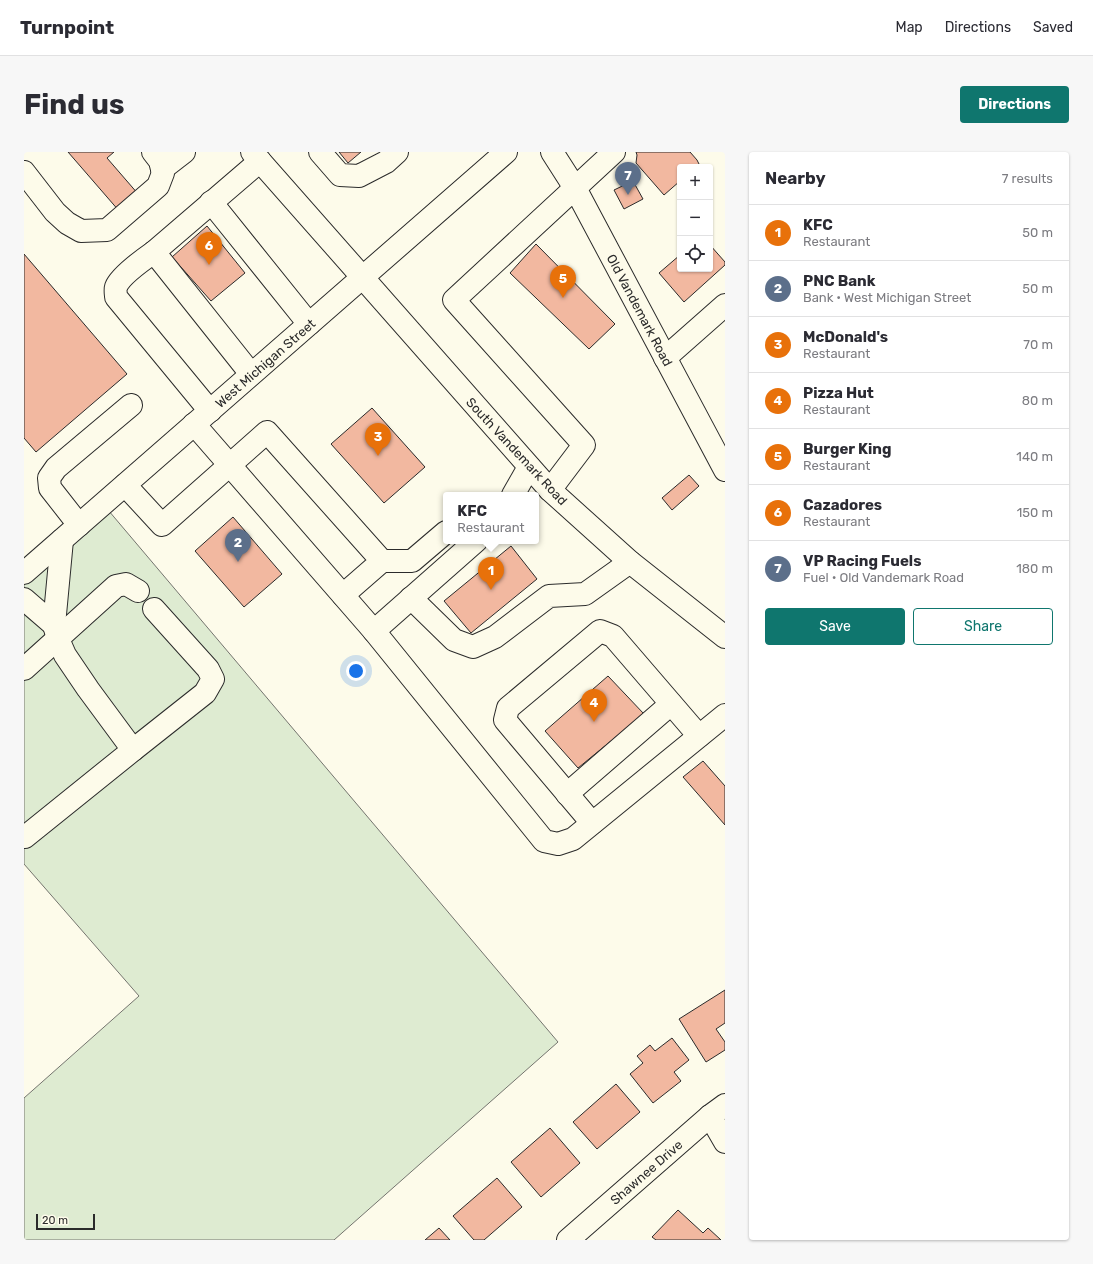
<!DOCTYPE html>
<meta charset="utf-8">
<style>
body{margin:0;font-family:Rubik,sans-serif;background:#f7f7f7;color:#2b2b33}
.controls{position:absolute;right:12px;top:12px;display:grid;overflow:hidden;border-radius:4px;box-shadow:0 1px 3px #0004}
.controls button{width:36px;height:36px;display:grid;place-items:center;padding:0;border:0;border-bottom:1px solid #e1e1e2;background:#fff;color:#2b2b33;font:20px sans-serif}
.scale{position:absolute;left:12px;bottom:10px;width:59px;box-sizing:border-box;padding-left:4px;border:2px solid #2b2b2b;border-top:0;font-size:11px;line-height:14px;white-space:nowrap;color:#2b2b2b;-webkit-text-stroke:3px #fdfbea;paint-order:stroke}
.you{position:absolute;left:332px;top:519px;width:14px;height:14px;margin:-10px;border:3px solid #fff;border-radius:50%;background:#1a73e8;box-shadow:0 0 0 6px #1a73e833}
.badge{display:grid;place-items:center;width:26px;height:26px;border-radius:50%;background:#0f766e;color:#fff;font-size:13px;font-weight:700}
.pin{position:absolute;translate:-50% -33px;filter:drop-shadow(0 1px 2px #0008)}
.pin::after{content:'';position:absolute;top:21px;width:14px;height:12px;background:inherit;clip-path:polygon(0 0,100% 0,50% 100%)}
.popup{position:absolute;left:419px;top:340px;width:96px;height:52px;box-sizing:border-box;display:grid;place-content:center;border-radius:4px;background:#fff;filter:drop-shadow(0 1px 3px #0005);font-size:13px;white-space:nowrap;color:#7c7c81}
.popup b{font-size:15px;color:#2b2b33}
.popup::after{content:'';position:absolute;left:50%;top:100%;margin-left:-8px;border:8px solid transparent;border-top-color:#fff}
.list{margin:0;padding:0;list-style:none}
h2{display:flex;justify-content:space-between;align-items:center;height:52px;margin:0;padding:0 16px;font-size:17px}
h2 small{font-size:13px;font-weight:400;color:#7c7c81}
.list li{display:grid;grid-template-columns:26px 1fr auto;gap:12px;align-items:center;box-sizing:border-box;height:56px;padding:0 16px;border-top:1px solid #e1e1e2}
.list b{display:block;font-size:15px;white-space:nowrap}
.list p{margin:0;font-size:13px;white-space:nowrap;color:#7c7c81}
.list em{font-size:13px;font-style:normal;color:#7c7c81}
.actions{display:flex;gap:8px;padding:12px 16px}
.actions a{flex:1;padding:9px 0;border:1px solid #0f766e;border-radius:4px;text-align:center;font-size:14px;color:#0f766e}
.actions .main{background:#0f766e;color:#fff}
.icon{flex:none;width:22px;height:22px;fill:none;stroke:currentColor;stroke-width:2;stroke-linecap:round;stroke-linejoin:round}
.map{position:relative;flex:none;width:701px;height:1088px;overflow:hidden;border-radius:4px}
header{display:flex;align-items:center;gap:24px;box-sizing:border-box;height:56px;padding:0 20px;background:#fff;border-bottom:1px solid #e1e1e2}
header strong{font-size:19px}
nav{display:flex;gap:22px;margin-inline-start:auto;font-size:14px}
.intro{display:flex;align-items:center;justify-content:space-between;box-sizing:border-box;height:96px;padding:0 24px}
h1{margin:0;font-size:28px}
.button{padding:10px 18px;border-radius:4px;background:#0f766e;color:#fff;font-size:14px;font-weight:700}
main{display:flex;gap:24px;padding:0 24px}
aside{flex:1;background:#fff;border-radius:4px;box-shadow:0 1px 3px #0004}
.map>svg:first-child{display:block}
</style>
<header>
<strong>Turnpoint</strong>
<nav><a>Map</a><a>Directions</a><a>Saved</a></nav>
</header>
<div class="intro"><h1>Find us</h1><a class="button">Directions</a></div>
<main>
<div class="map">
<svg width="701" height="1088" viewBox="0 0 701 1088">
<rect width="100%" height="100%" fill="#fdfbea"/>
<path fill="#deebd1" stroke="#74746e" d="M 79,352 L 534,890 L 310,1088 L 0,1088 L 0,946 L 115,844 L 0,712 L 0,421 Z"/>
<g fill="#f2b8a0" stroke="#2b2b2b">
<path d="M 44,0 L 90,0 L 83,6 L 115,43 L 96,60 Z"/>
<path d="M 315,0 L 337,0 L 324,11 Z"/>
<path d="M 612,0 L 666,0 L 673,8 L 675,12 L 672,15 L 656,15 L 656,29 L 640,43 L 612,11 L 613,3 Z"/>
<path d="M 609,29 L 619,47 L 600,57 L 590,38 Z"/>
<path d="M 183,74 L 221,121 L 187,149 L 148,105 Z"/>
<path d="M 512,92 L 591,172 L 565,197 L 486,121 Z"/>
<path d="M 686,93 L 701,110 L 701,113 L 660,150 L 635,121 L 656,103 L 656,117 L 686,117 Z"/>
<path d="M 0,102 L 103,222 L 12,300 L 0,286 Z"/>
<path d="M 348,256 L 401,315 L 360,351 L 307,292 Z"/>
<path d="M 665,323 L 675,334 L 648,358 L 638,346 Z"/>
<path d="M 209,365 L 258,422 L 220,455 L 171,399 Z"/>
<path d="M 487,394 L 513,427 L 447,481 L 420,449 Z"/>
<path d="M 584,524 L 620,562 L 554,616 L 521,579 Z"/>
<path d="M 679,609 L 701,634 L 701,673 L 659,625 Z"/>
<path d="M 701,838 L 701,871 L 692,877 L 701,890 L 701,898 L 682,910 L 655,867 Z"/>
<path d="M 648,886 L 665,908 L 650,920 L 657,929 L 629,951 L 606,922 L 619,911 L 613,904 L 626,893 L 631,899 Z"/>
<path d="M 592,932 L 616,960 L 573,997 L 549,970 Z"/>
<path d="M 526,976 L 556,1011 L 517,1045 L 487,1010 Z"/>
<path d="M 473,1026 L 498,1055 L 460,1088 L 450,1088 L 429,1064 Z"/>
<path d="M 654,1058 L 679,1081 L 684,1076 L 697,1088 L 632,1088 L 628,1085 Z"/>
<path d="M 415,1076 L 426,1088 L 401,1088 Z"/>
</g>
<g fill="none" stroke-linecap="round" stroke-linejoin="round">
<defs>
<g id="minor">
<path d="M 228,0 L 526,338 L 606,410 L 701,485"/>
<path d="M 296,0 L 316,23 L 335,24 L 362,10 L 373,0"/>
<path d="M 528,0 L 551,36 L 701,318"/>
<path d="M 138,17 L 160,0"/>
<path d="M 0,20 L 31,60 L 43,71 L 57,79 L 83,78 L 134,34 L 139,21 L 136,9 L 129,0"/>
<path d="M 187,50 L 285,172"/>
<path d="M 130,100 L 227,222"/>
<path d="M 641,206 L 701,153"/>
<path d="M 186,259 L 92,145 C 92,142 91,138 92,135 C 96,124 120,107 130,100 L 236,9"/>
<path d="M 170,272 L 350,479 L 520,689 L 534,692 L 549,687 L 701,563"/>
<path d="M 101,333 L 138,373 L 243,280 L 358,409 L 319,443"/>
<path d="M 526,338 L 560,293 L 430,148 L 590,0"/>
<path d="M 489,343 L 505,315"/>
<path d="M 55,373 L 26,336 L 25,326 L 32,316 L 107,253"/>
<path d="M 358,409 L 388,409 L 422,380"/>
<path d="M 387,446 L 430,488 L 449,495 L 471,485 L 525,444 L 561,442 L 606,410"/>
<path d="M 0,447 L 30,473 L 38,388"/>
<path d="M 350,479 L 452,389"/>
<path d="M 0,517 L 92,434 L 102,432 L 114,439"/>
<path d="M 109,598 L 181,541 L 189,527 L 184,517 L 130,457"/>
<path d="M 543,642 L 647,552"/>
<path d="M 568,671 L 481,568 L 484,556 L 576,479 L 589,484 L 675,584"/>
<path d="M 0,683 L 1,685 L 109,598 L 64,537 L 41,503 L 34,487 L 30,473"/>
<path d="M 686,964 L 701,990"/>
<path d="M 544,1088 L 686,964 L 701,953"/>
</g>
<path id="major" d="M 0,421 L 482,0"/>
</defs>
<use href="#minor" stroke="#2b2b2b" stroke-width="24"/>
<use href="#major" stroke="#2b2b2b" stroke-width="24"/>
<use href="#minor" stroke="#fdfbea" stroke-width="22"/>
<use href="#major" stroke="#fdfbea" stroke-width="22"/>
</g>
<g text-anchor="middle" stroke-width="3" stroke-linejoin="round" paint-order="stroke">
<g font-size="13" fill="#2b2b2b" stroke="#fdfbea">
<text transform="translate(616 158) rotate(62)" y="5">Old Vandemark Road</text>
<text transform="translate(241 211) rotate(-41)" y="5">West Michigan Street</text>
<text transform="translate(493 299) rotate(47)" y="5">South Vandemark Road</text>
<text transform="translate(622 1020) rotate(-41)" y="5">Shawnee Drive</text>
</g>
</g>
</svg>
<div class="controls">
<button>+</button>
<button>−</button>
<button><svg class="icon" aria-label="locate" viewBox="0 0 24 24"><circle cx="12" cy="12" r="6"/><path d="M12 2v4M12 18v4M2 12h4M18 12h4"/></svg></button>
</div>
<div class="scale">20 m</div>
<div class="you"></div>
<div class="pin badge" style="left:467px;top:438px;background:#e8710a">1</div>
<div class="popup"><b>KFC</b>Restaurant</div>
<div class="pin badge" style="left:214px;top:410px;background:#5c6f8a">2</div>
<div class="pin badge" style="left:354px;top:304px;background:#e8710a">3</div>
<div class="pin badge" style="left:570px;top:570px;background:#e8710a">4</div>
<div class="pin badge" style="left:539px;top:146px;background:#e8710a">5</div>
<div class="pin badge" style="left:185px;top:113px;background:#e8710a">6</div>
<div class="pin badge" style="left:604px;top:43px;background:#5c6f8a">7</div>
</div>
<aside>
<h2>Nearby<small>7 results</small></h2>
<ul class="list">
<li><span class="badge" style="background:#e8710a">1</span><div><b>KFC</b><p>Restaurant</p></div><em>50 m</em></li>
<li><span class="badge" style="background:#5c6f8a">2</span><div><b>PNC Bank</b><p>Bank · West Michigan Street</p></div><em>50 m</em></li>
<li><span class="badge" style="background:#e8710a">3</span><div><b>McDonald's</b><p>Restaurant</p></div><em>70 m</em></li>
<li><span class="badge" style="background:#e8710a">4</span><div><b>Pizza Hut</b><p>Restaurant</p></div><em>80 m</em></li>
<li><span class="badge" style="background:#e8710a">5</span><div><b>Burger King</b><p>Restaurant</p></div><em>140 m</em></li>
<li><span class="badge" style="background:#e8710a">6</span><div><b>Cazadores</b><p>Restaurant</p></div><em>150 m</em></li>
<li><span class="badge" style="background:#5c6f8a">7</span><div><b>VP Racing Fuels</b><p>Fuel · Old Vandemark Road</p></div><em>180 m</em></li>
</ul>
<div class="actions"><a class="main">Save</a><a>Share</a></div>
</aside>
</main>
